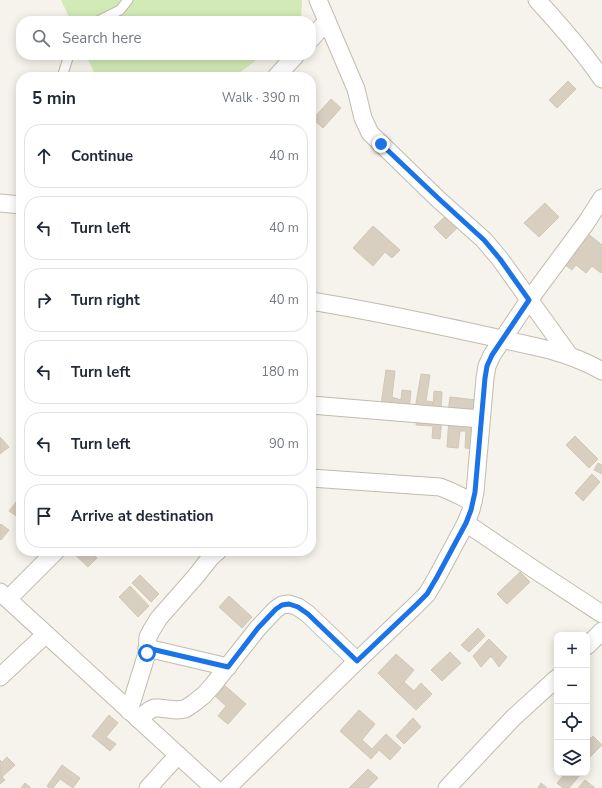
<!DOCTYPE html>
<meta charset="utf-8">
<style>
body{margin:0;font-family:"Nunito Sans",sans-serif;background:#f6f6f7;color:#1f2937}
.controls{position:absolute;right:12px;bottom:12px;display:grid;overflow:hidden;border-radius:8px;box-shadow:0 2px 10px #0003}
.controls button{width:36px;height:36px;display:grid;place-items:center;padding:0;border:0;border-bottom:1px solid #e0e1e3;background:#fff;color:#1f2937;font:20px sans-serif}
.stop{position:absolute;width:12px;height:12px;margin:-9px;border:3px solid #1a73e8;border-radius:50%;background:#fff}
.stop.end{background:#1a73e8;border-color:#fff;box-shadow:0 1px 4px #0008}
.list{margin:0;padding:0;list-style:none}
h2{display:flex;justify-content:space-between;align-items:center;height:52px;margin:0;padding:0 16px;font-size:17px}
h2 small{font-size:13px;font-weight:400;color:#747a83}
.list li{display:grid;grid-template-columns:26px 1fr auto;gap:12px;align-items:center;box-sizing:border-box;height:64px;margin:0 8px 8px;padding:0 8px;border:1px solid #e0e1e3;border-radius:16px}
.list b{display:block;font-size:15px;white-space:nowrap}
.list em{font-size:13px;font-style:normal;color:#747a83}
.icon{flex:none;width:22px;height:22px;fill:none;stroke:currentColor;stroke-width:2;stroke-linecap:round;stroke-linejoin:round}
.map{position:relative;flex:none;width:602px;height:788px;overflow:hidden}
.search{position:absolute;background:#fff;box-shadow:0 2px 10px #0003;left:16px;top:16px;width:300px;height:44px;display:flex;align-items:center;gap:10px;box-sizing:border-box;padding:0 14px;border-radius:16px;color:#747a83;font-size:15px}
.panel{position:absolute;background:#fff;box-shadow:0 2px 10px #0003;left:16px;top:72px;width:300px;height:484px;border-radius:16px}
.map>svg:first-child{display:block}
</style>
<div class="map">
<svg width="602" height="788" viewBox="0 0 602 788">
<rect width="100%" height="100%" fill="#f6f3ec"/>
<g fill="#d2eab5">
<path d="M 61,0 L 302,0 L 301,21 L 71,21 Z"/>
<path d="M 86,55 L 263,55 L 234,77 L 96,77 Z"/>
</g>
<g fill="#d8cfc1" stroke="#d3c7b4">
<path d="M 568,81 L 576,89 L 557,108 L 549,100 Z"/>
<path d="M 331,99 L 341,108 L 323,128 L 313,119 Z"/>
<path d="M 545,203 L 559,217 L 539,237 L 524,223 Z"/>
<path d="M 450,212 L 461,224 L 446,239 L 434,227 Z"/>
<path d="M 373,226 L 400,250 L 392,258 L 385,252 L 373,266 L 353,248 Z"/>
<path d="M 587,233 L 602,245 L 602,251 L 601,253 L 602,253 L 602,271 L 601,273 L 592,266 L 586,273 L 576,265 L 572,270 L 563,263 Z"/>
<path d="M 386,370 L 395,371 L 392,397 L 401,400 L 402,390 L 411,391 L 409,409 L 381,405 Z"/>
<path d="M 421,374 L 430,375 L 426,401 L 433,402 L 431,412 L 415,409 Z"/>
<path d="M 434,391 L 442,392 L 441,412 L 433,411 Z"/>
<path d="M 450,397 L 477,400 L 476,415 L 448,412 Z"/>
<path d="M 417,416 L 442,419 L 440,439 L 432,438 L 433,426 L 416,425 Z"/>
<path d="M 449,419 L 478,422 L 475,449 L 465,448 L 466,431 L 460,431 L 458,448 L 447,447 Z"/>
<path d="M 575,436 L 598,459 L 589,468 L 566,445 Z"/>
<path d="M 0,437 L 9,447 L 0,454 Z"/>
<path d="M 598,463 L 602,465 L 602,474 L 594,470 Z"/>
<path d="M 592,474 L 600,482 L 583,501 L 575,493 Z"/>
<path d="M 20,497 L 21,499 L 21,514 L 18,517 L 9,511 Z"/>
<path d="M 1,524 L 9,530 L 1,540 L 0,539 L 0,525 Z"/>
<path d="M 71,551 L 90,551 L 97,558 L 88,567 Z"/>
<path d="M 520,572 L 530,582 L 507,604 L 497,594 Z"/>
<path d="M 140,575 L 159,594 L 151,602 L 132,583 Z"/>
<path d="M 130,586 L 149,606 L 138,617 L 119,597 Z"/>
<path d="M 229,596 L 252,617 L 242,628 L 219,607 Z"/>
<path d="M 478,628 L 485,636 L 469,652 L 461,645 Z"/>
<path d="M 489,639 L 507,657 L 499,667 L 491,656 L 481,667 L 473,656 Z"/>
<path d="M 450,652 L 461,663 L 442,681 L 431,670 Z"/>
<path d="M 396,654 L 414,670 L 404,682 L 396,691 L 378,673 Z"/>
<path d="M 404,682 L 414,691 L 421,683 L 432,694 L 416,710 L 396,691 Z"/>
<path d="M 222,683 L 246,704 L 228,724 L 218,716 L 226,706 L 213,694 Z"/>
<path d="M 359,710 L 375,724 L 362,740 L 372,749 L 386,734 L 401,748 L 390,760 L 379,750 L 371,759 L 340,731 Z"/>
<path d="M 109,715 L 118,723 L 106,737 L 116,744 L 110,751 L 92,736 Z"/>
<path d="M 413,718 L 421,727 L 404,744 L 396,736 Z"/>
<path d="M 593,736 L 602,745 L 587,760 L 587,742 Z"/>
<path d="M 7,757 L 15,765 L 2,777 L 5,780 L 0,784 L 0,760 L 2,762 Z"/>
<path d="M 62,765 L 80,778 L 73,788 L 60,779 L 53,788 L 49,788 L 47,786 Z"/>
<path d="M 368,769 L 378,778 L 368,788 L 349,788 Z"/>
<path d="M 566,773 L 578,773 L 580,775 L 569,788 L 563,788 L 557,783 Z"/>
<path d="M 585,780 L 595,788 L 578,788 Z"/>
<path d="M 25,783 L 31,788 L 21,788 Z"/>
<path d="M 541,783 L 547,788 L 538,788 Z"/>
</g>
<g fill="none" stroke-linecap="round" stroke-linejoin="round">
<defs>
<g id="lane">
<path d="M 98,21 L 120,10 L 128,0"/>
<path d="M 62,77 L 69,55"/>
</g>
<g id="street">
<path d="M 318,0 L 356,89 L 363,118 L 370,133 L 438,199 L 484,240 L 500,259 L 569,355"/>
<path d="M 537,0 C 560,25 583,51 602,79"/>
<path d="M 311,39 L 327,21"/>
<path d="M 276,77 L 296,55"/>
<path d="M 0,203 L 21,205"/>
<path d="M 311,301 C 391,314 471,332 550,350 C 568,355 585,361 602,371"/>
<path d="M 311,405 L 481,419"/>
<path d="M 311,478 L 440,487 C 451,491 462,497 473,502"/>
<path d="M 466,523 L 532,568 L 602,614"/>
<path d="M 0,592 L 214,788"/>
<path d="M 8,599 L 56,551"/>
<path d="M 587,646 L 602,631"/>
<path d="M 147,648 L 228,667"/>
<path d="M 0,677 L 46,634"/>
<path d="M 129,711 L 143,666 L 147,653 L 148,637 L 151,631 L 159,618 L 196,576 L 211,557 L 218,551"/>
<path d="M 138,719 L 150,710 L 154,708 L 159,708 L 176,710 L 185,709 L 194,703 L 204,695 L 213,685 L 258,628 L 276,609 L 282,605 L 289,604 L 298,607 L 308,614 L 357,661"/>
<path d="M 148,788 L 178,755"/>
<path d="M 227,788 L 357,661 L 416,605 L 427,594 L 437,577 L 466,523 L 471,510 L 475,492 L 485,378 L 487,366 L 492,355 L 529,300 L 586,223 L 602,198"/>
<path d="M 447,788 L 513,718 L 557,678"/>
</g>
</defs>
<use href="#lane" stroke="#c2bbae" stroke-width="11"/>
<use href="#street" stroke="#c2bbae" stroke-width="19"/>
<use href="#lane" stroke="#fff" stroke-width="9"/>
<use href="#street" stroke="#fff" stroke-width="17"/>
</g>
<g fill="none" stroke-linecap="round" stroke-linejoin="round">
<path stroke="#1a73e8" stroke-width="5" d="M 147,653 L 147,648 L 228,667 L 258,628 L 276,609 L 282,605 L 289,604 L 298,607 L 308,614 L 357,661 L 416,605 L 427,594 L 437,577 L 466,523 L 471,510 L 475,492 L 485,378 L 487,366 L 492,355 L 529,300 L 500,259 L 484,240 L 438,198 L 381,144"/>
</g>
</svg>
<div class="controls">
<button>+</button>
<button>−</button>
<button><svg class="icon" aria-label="locate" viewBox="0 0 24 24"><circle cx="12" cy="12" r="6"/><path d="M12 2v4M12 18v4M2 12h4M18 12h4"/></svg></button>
<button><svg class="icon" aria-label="layers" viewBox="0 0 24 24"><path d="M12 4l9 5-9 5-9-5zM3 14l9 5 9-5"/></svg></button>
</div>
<div class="stop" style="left:147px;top:653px"></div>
<div class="stop end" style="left:381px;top:144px"></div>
<div class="search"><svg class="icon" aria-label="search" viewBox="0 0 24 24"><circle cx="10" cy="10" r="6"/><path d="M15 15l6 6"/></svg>Search here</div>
<section class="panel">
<h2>5 min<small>Walk · 390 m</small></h2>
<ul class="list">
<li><svg class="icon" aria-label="ahead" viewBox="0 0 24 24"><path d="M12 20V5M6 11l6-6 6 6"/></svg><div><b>Continue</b></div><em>40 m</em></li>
<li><svg class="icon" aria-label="left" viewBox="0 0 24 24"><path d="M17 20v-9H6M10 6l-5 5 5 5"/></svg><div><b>Turn left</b></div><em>40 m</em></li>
<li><svg class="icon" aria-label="right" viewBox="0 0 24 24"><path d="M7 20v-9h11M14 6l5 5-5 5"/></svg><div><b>Turn right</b></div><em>40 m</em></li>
<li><svg class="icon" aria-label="left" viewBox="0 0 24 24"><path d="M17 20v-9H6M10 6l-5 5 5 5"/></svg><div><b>Turn left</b></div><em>180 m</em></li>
<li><svg class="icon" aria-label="left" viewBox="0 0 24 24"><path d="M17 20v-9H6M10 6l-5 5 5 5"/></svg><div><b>Turn left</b></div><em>90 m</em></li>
<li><svg class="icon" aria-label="arrive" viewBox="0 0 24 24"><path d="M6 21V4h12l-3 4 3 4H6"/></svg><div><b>Arrive at destination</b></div></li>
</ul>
</section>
</div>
